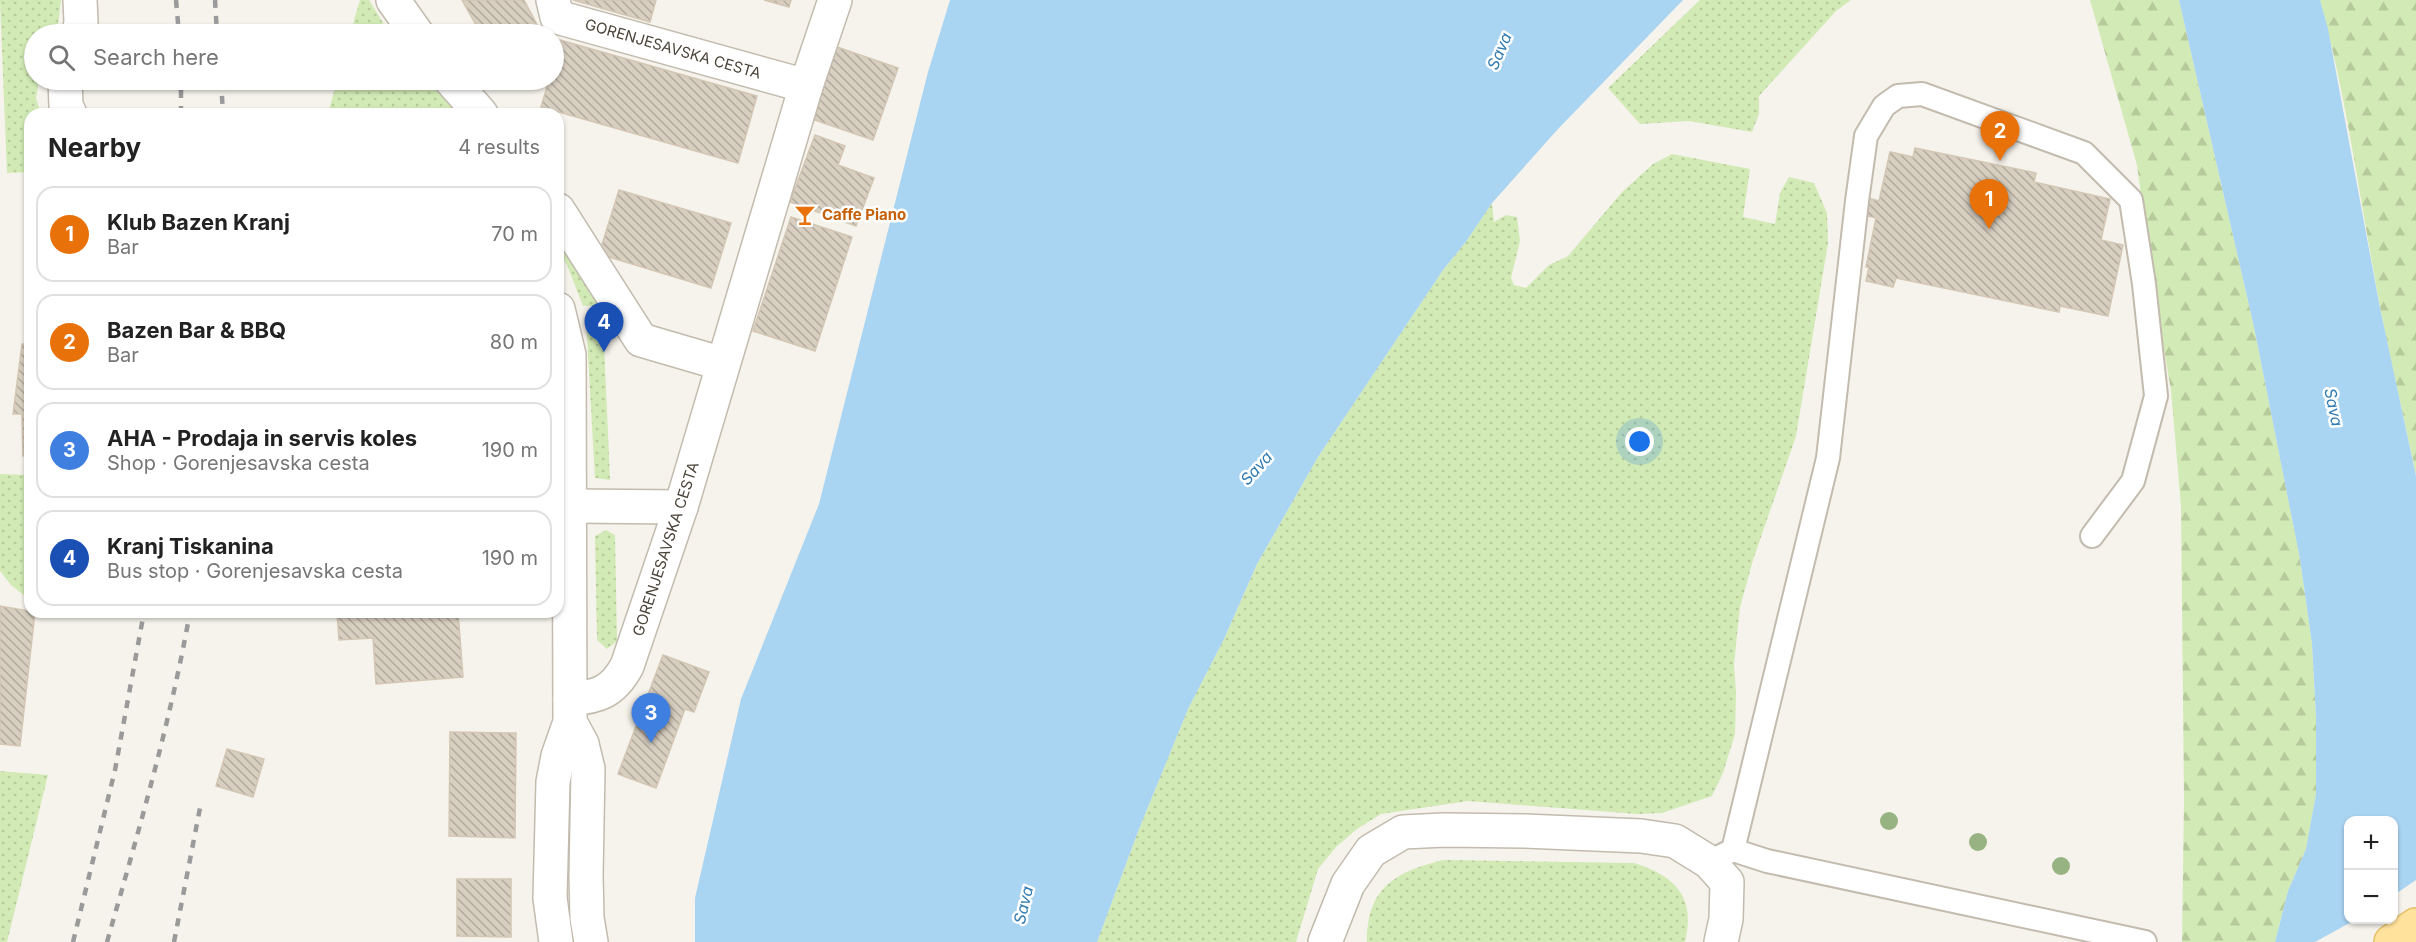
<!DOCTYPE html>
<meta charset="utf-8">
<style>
body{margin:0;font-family:Inter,sans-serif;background:#f2f2f2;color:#222}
.controls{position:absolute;right:18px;bottom:18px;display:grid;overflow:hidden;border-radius:12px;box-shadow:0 2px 4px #0004}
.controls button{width:54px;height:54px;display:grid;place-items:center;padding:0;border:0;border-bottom:2px solid #e0e0e0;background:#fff;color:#222;font:30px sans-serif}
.you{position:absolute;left:1640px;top:442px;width:21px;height:21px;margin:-15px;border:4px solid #fff;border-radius:50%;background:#1a73e8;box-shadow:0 0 0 9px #1a73e833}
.badge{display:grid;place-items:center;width:39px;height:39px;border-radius:50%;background:#7c3aed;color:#fff;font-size:20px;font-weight:700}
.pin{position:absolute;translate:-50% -50px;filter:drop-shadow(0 2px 3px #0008)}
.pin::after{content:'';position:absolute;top:32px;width:21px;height:18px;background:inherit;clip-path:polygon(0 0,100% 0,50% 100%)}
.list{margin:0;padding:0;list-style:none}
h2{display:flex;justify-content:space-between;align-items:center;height:78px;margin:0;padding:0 24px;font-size:26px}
h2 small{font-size:20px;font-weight:400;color:#767676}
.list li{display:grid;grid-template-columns:39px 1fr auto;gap:18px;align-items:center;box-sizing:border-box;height:96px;margin:0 12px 12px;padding:0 12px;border:2px solid #e0e0e0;border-radius:18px}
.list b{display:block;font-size:22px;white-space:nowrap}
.list p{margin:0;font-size:20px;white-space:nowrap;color:#767676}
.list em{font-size:20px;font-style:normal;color:#767676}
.icon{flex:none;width:33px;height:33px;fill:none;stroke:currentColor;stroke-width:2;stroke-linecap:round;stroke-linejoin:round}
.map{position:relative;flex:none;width:2416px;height:942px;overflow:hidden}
.search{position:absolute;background:#fff;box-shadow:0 2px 4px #0004;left:24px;top:24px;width:540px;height:66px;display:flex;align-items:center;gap:15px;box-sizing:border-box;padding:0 21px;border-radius:33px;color:#767676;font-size:22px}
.panel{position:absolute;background:#fff;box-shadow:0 2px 4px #0004;left:24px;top:108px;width:540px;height:510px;border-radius:18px}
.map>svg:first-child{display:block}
</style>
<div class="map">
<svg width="2416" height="942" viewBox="0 0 2416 942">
<defs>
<pattern id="grass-dots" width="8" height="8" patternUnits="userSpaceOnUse" patternTransform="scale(1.5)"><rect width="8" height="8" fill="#d2eab5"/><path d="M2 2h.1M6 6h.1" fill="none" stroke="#b6ca9c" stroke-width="1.8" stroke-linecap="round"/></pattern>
<pattern id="forest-firs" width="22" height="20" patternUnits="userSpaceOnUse" patternTransform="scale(1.5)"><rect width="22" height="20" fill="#d2eab5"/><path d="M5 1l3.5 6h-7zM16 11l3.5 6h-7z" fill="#b6ca9c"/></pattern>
<pattern id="building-back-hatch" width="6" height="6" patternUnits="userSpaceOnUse" patternTransform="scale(1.5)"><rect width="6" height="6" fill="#d8cfc1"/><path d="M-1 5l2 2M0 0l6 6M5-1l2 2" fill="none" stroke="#b1aa9e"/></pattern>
</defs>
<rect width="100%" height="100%" fill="#f6f3ec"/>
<g fill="url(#grass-dots)">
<path d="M 0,0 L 61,0 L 57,34 L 34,34 L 34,80 L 39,80 L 36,98 L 41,114 L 30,114 L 30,172 L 7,173 Z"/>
<path d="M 360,0 L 369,0 L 390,34 L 350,34 Z"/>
<path d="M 1700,0 L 1851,0 L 1836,11 L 1759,96 L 1759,114 L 1752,132 L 1689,121 L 1640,124 L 1608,88 Z"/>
<path d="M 337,80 L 430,80 L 461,114 L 328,114 Z"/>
<path d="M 1672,154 L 1750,169 L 1743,217 L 1775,224 L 1780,193 L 1789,177 L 1814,183 L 1827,213 L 1828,243 L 1796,436 L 1753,560 L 1740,607 L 1734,664 L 1736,693 L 1735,734 L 1723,773 L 1712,796 L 1662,813 L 1637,814 L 1468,801 L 1381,814 L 1357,829 L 1336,847 L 1318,869 L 1296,942 L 1097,942 L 1139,829 L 1188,709 L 1224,639 L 1257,564 L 1318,457 L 1443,270 L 1465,243 L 1492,203 L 1494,222 L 1506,215 L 1517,217 L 1520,241 L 1511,278 L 1514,285 L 1526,288 L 1549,265 L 1568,256 L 1622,192 L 1653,164 Z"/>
<path d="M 558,234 L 602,306 L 583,306 L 567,265 L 558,251 Z"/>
<path d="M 603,319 L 610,480 L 595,478 L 586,320 Z"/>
<path d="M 0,474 L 30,475 L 30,600 L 11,585 L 0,571 Z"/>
<path d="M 606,530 L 615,535 L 617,641 L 607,649 L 597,640 L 595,536 Z"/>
<path d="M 0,771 L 48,775 L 7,942 L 0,942 Z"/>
<path d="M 1443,860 L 1634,863 C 1675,876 1696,896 1685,942 L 1367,942 C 1366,934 1368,926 1369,918 C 1377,880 1408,869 1443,860 Z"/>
</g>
<g fill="url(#forest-firs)">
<path d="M 2090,0 L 2179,0 L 2254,327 L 2300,559 L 2312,644 L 2316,717 L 2316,794 L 2306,849 L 2288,891 L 2275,942 L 2182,942 L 2184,799 L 2181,507 L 2171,390 L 2156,304 L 2137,165 Z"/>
<path d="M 2320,0 L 2416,0 L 2416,476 C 2403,410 2386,345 2375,279 C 2358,186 2345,91 2320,0 Z"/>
</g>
<g fill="#a9d4f2" fill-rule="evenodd">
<path d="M 950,0 L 1683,0 L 1558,129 L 1492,203 L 1465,243 L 1443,270 L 1318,457 L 1257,564 L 1224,639 L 1188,709 L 1139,829 L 1097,942 L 695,942 L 695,898 L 741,699 L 819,504 L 928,72 Z"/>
<path d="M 2179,0 L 2320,0 L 2328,29 L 2380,308 L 2416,476 L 2416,924 L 2410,942 L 2275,942 L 2288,891 L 2306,849 L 2316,794 L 2316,717 L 2312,644 L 2300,559 L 2254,327 ZM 2348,820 L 2394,820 L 2394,920 L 2348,920 Z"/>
</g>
<path fill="#f6f3ec" d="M 2416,880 L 2416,933 L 2413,942 L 2315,942 L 2355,920 L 2394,920 L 2394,895 Z"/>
<g fill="url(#building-back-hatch)" stroke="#d3c7b4" stroke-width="1.5">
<path d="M 462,0 L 524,0 L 542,34 L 481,34 Z"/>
<path d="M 573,0 L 656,0 L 650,22 Z"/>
<path d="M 764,0 L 791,0 L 789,7 Z"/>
<path d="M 560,40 L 757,96 L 738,163 L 541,107 L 549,80 L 554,80 L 554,65 Z"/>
<path d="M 837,47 L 898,68 L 873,140 L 812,119 Z"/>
<path d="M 815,135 L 845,146 L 838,165 L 874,178 L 856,226 L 790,202 Z"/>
<path d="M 1915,148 L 2036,173 L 2034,182 L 2110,199 L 2101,240 L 2123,245 L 2108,316 L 2060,306 L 2059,312 L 1896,278 L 1893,287 L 1866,281 L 1869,267 L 1866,267 L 1876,218 L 1864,215 L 1868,198 L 1879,201 L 1890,152 L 1913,157 Z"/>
<path d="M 619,190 L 731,223 L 711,288 L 599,254 Z"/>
<path d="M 791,217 L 852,237 L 815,351 L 753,331 Z"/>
<path d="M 22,344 L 30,345 L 30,456 L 23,456 L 22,414 L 13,414 Z"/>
<path d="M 0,606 L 35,612 L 20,746 L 0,744 Z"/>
<path d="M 337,612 L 458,612 L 463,677 L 376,684 L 373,638 L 339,640 Z"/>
<path d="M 663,655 L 709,672 L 694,712 L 685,709 L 656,788 L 618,774 Z"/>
<path d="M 450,732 L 516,733 L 515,838 L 449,836 Z"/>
<path d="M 227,749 L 264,759 L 253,797 L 216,786 Z"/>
<path d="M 457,879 L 511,879 L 511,937 L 457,936 Z"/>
</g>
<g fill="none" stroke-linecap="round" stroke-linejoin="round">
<defs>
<g id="service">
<path d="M 1733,850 L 1828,458 L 1857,201 L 1866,136 L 1884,106 L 1898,96 L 1922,94 L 2084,153 L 2131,200 L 2144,284 L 2156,396 L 2133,481 L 2092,536"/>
<path d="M 1719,857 L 1733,850 L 1767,861 L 2145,942"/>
</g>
<g id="minor">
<path d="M 393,0 L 417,34"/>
<path d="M 553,0 L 557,17 L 806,86"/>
<path d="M 79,34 L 81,22 L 80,0"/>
<path d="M 65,80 L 66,106 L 70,114"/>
<path d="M 451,80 L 481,114"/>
<path d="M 558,210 L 641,340 L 723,364"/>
<path d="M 571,506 L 681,507"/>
<path d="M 570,699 C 598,697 613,692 627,666 L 681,507 L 806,86 L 835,0"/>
<path d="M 570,722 L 582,744 L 588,769 L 586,876 L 587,918 L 591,942"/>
<path d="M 556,942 L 550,898 L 553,782 L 558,756 L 570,722 L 569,355 L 558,309"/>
<path d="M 1325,942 L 1348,884 L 1371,851 L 1403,832 L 1444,830 L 1525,831 L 1641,836 L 1675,841 L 1709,862 L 1727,882 L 1726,919 L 1721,942"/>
</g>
<path id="primary" d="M 2391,942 L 2416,925"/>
</defs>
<use href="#service" stroke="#c2bbae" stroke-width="26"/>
<use href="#minor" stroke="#c2bbae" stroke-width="36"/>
<use href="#primary" stroke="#e6c16a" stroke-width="36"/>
<use href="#service" stroke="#fff" stroke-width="22"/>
<use href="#minor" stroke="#fff" stroke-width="33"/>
<use href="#primary" stroke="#ffe39c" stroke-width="33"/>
<g stroke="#9a9a9a" stroke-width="4.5" stroke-dasharray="8 8" stroke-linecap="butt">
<path d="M 176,0 L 179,34"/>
<path d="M 215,0 L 217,34"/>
<path d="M 221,80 L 223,114"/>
<path d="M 181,114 L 181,80"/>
<path d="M 73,942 L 115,770 L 144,612"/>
<path d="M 107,942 C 138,833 170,724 190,612"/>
<path d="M 174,942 L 200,808"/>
</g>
</g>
<g fill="#97b381">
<circle cx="1889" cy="821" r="9"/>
<circle cx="1978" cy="842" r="9"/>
<circle cx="2061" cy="866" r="9"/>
</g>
<defs>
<symbol id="bar-bare" viewBox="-9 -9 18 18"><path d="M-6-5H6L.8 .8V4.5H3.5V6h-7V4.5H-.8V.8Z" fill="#e8710a" stroke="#fff" stroke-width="2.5" paint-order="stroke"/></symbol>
</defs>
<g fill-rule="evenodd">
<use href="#bar-bare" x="790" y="200" width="30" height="30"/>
</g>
<g text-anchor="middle" stroke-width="5" stroke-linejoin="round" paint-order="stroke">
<g font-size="15" fill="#4b4439" stroke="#fff">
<text transform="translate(673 49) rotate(16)" y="5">GORENJESAVSKA CESTA</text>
<text transform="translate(666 549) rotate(-72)" y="5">GORENJESAVSKA CESTA</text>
</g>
<g font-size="15" font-weight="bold" fill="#c56008" stroke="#fff" text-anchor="start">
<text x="822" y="220">Caffe Piano</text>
</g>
<g font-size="16" font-style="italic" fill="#2e7ab2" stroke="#fff">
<text transform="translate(1499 51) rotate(-67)" y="6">Sava</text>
<text transform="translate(2334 407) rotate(78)" y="6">Sava</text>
<text transform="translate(1256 468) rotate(-48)" y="6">Sava</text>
<text transform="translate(1023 905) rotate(-77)" y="6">Sava</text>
</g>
</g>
</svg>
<div class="controls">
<button>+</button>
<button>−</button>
</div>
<div class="you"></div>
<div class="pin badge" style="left:1989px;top:229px;background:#e8710a">1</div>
<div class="pin badge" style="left:2000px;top:161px;background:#e8710a">2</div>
<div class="pin badge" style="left:651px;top:743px;background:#3f7fe0">3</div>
<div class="pin badge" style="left:604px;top:352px;background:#1a4fb4">4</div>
<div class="search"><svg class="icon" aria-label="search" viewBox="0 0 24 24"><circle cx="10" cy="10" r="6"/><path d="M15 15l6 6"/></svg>Search here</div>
<section class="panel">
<h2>Nearby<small>4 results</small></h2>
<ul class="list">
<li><span class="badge" style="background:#e8710a">1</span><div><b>Klub Bazen Kranj</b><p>Bar</p></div><em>70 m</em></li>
<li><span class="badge" style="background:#e8710a">2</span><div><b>Bazen Bar &amp; BBQ</b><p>Bar</p></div><em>80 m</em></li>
<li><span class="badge" style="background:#3f7fe0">3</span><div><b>AHA - Prodaja in servis koles</b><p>Shop · Gorenjesavska cesta</p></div><em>190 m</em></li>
<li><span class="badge" style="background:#1a4fb4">4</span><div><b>Kranj Tiskanina</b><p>Bus stop · Gorenjesavska cesta</p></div><em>190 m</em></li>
</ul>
</section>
</div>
